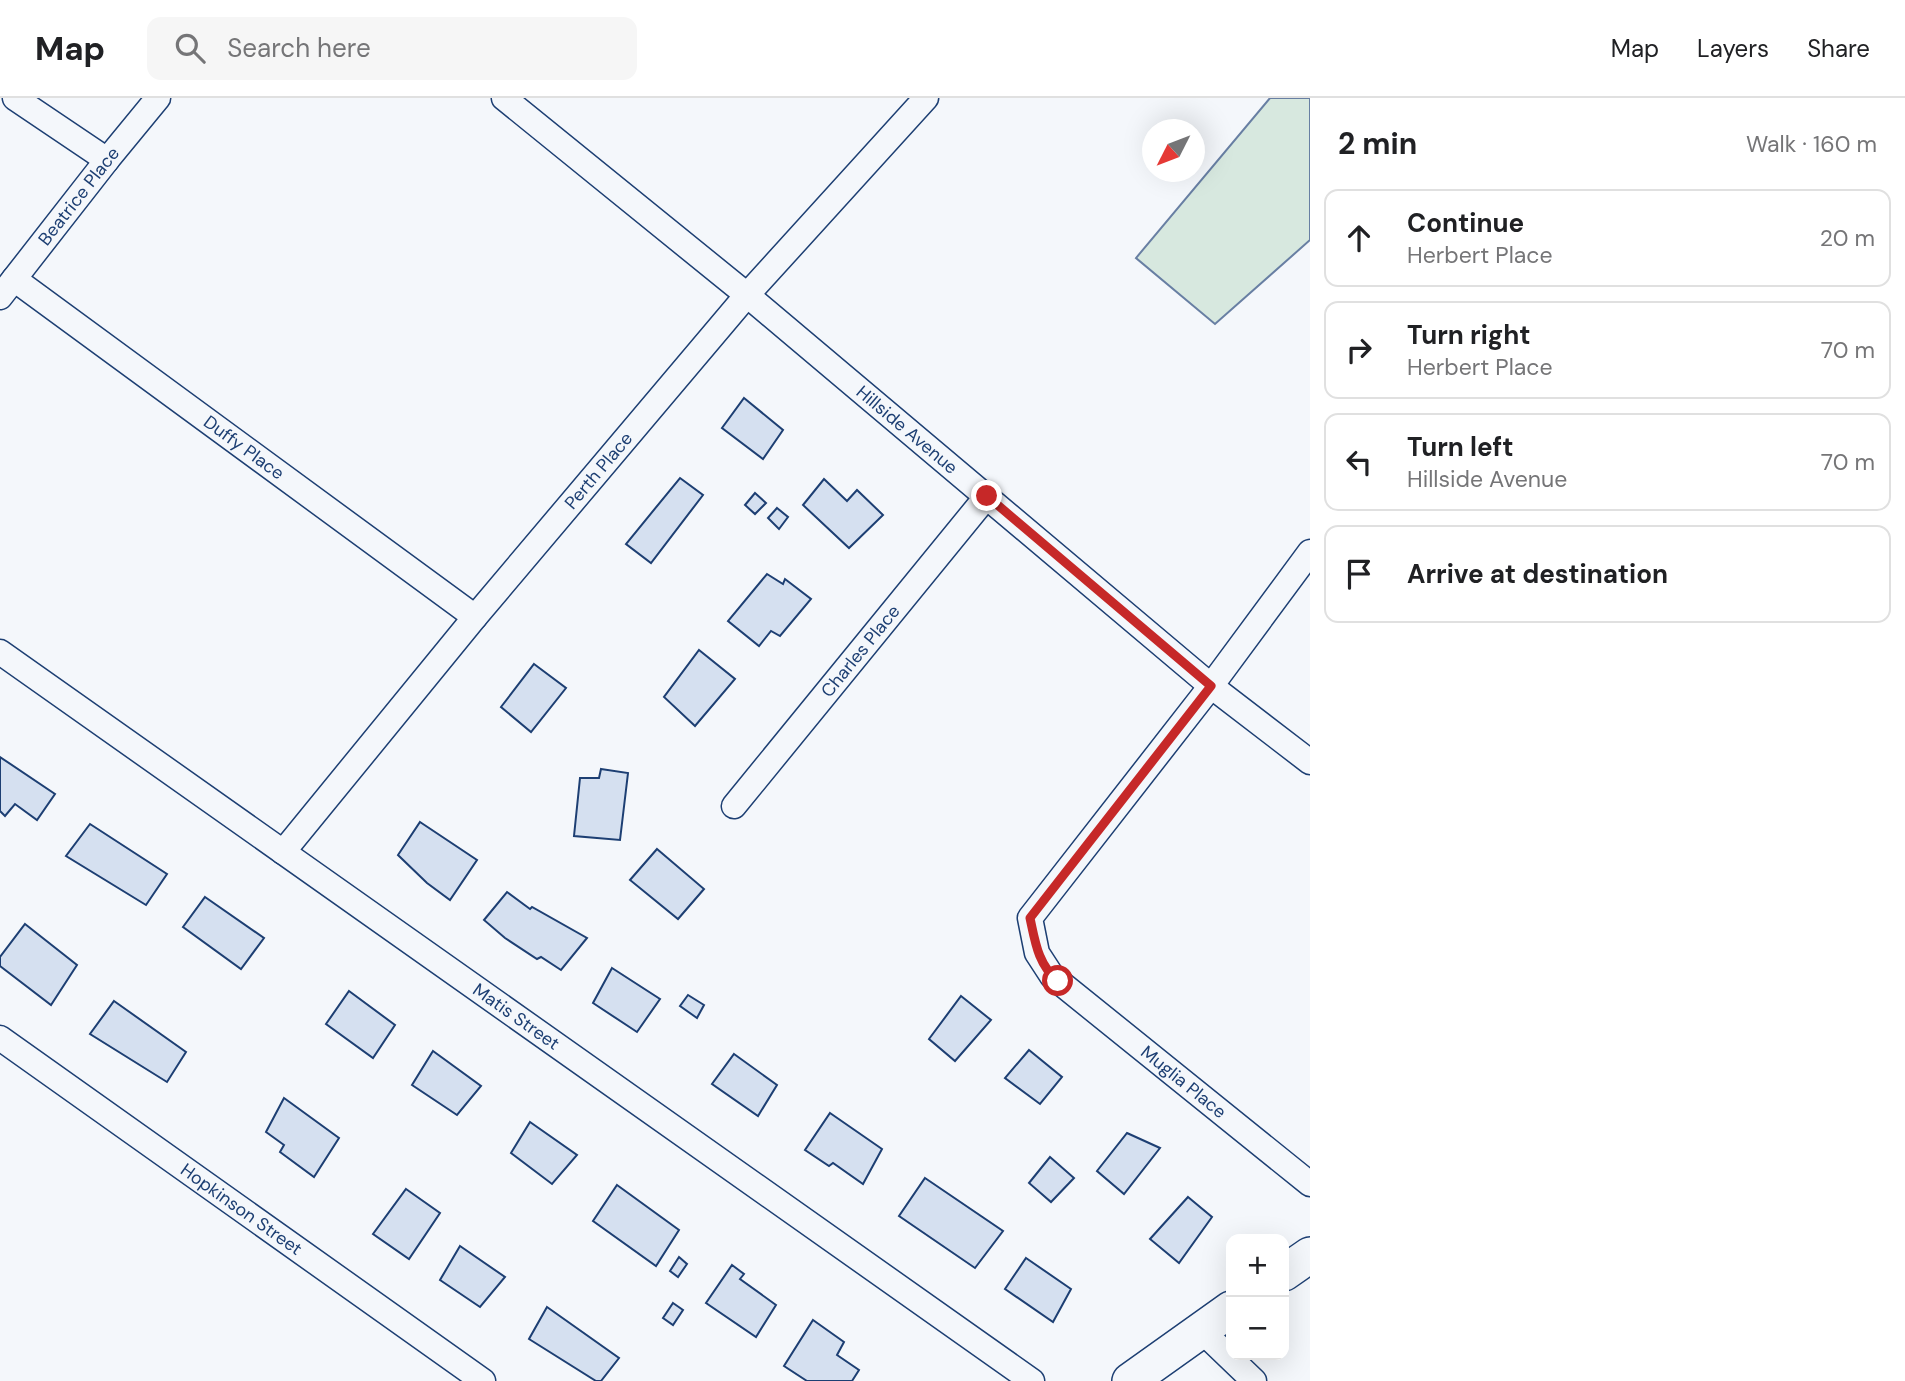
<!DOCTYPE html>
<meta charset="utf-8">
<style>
body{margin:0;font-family:"DM Sans",sans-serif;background:#f6f6f6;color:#202124}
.controls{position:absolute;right:21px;bottom:21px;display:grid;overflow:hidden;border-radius:14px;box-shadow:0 7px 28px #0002}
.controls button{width:63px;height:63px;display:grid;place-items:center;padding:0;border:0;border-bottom:2px solid #e0e0e0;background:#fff;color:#202124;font:35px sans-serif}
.compass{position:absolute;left:1142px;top:21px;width:63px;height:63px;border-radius:50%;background:#fff;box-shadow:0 7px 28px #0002;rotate:228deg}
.stop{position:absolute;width:21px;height:21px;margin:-16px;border:5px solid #c62828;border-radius:50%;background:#fff}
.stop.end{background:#c62828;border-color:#fff;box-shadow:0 2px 7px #0008}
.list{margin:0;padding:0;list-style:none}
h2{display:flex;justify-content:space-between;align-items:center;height:91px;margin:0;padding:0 28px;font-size:30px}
h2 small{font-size:23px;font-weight:400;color:#757577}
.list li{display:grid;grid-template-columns:46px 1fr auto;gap:21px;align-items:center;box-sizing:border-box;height:98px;margin:0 14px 14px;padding:0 14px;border:2px solid #e0e0e0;border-radius:14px}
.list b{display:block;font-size:26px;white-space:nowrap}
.list p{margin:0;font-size:23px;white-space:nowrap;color:#757577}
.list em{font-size:23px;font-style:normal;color:#757577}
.icon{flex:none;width:38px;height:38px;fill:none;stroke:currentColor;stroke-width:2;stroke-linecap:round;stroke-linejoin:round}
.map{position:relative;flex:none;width:1310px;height:1283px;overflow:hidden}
header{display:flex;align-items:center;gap:42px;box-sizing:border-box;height:98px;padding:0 35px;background:#fff;border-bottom:2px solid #e0e0e0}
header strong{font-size:33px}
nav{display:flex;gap:38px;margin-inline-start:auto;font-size:24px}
.search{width:490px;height:63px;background:#f6f6f6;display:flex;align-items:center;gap:18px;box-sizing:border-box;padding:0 24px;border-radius:14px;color:#757577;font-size:26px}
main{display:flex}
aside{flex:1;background:#fff}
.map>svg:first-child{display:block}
</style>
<header>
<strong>Map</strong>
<div class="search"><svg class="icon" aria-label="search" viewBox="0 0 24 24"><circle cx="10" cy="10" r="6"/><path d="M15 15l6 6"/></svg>Search here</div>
<nav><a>Map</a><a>Layers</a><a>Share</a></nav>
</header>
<main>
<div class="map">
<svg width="1310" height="1283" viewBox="0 0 1310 1283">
<rect width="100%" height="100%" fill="#f4f7fb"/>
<path fill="#d7e8df" stroke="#687fa3" stroke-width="2" d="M 1270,0 L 1310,0 L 1310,142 L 1215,226 L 1136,160 Z"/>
<g fill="#d5e0f0" stroke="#1d3f73" stroke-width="2">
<path d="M 744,300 L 783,332 L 763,361 L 722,330 Z"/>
<path d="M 680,380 L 703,397 L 651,465 L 626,446 Z"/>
<path d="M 824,381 L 847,403 L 857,392 L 883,417 L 849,450 L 803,407 Z"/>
<path d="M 755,395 L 766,405 L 755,416 L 745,407 Z"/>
<path d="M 777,410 L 788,419 L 779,431 L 768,420 Z"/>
<path d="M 767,476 L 783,486 L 785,481 L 811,501 L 780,538 L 771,533 L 759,548 L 728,523 Z"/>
<path d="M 699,552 L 735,581 L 695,628 L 664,599 Z"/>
<path d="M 534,566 L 566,590 L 531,634 L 501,609 Z"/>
<path d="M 0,659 L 55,696 L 37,722 L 15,706 L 5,718 L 0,713 Z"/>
<path d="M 601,671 L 628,675 L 620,742 L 574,738 L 580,680 L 599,680 Z"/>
<path d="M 420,724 L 477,762 L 450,802 L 427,785 L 398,757 Z"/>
<path d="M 90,726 L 167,776 L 146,807 L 66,758 Z"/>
<path d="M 657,751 L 704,791 L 678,821 L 630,782 Z"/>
<path d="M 507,794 L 530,811 L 532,809 L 587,840 L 561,872 L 541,859 L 537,861 L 505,840 L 484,822 Z"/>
<path d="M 205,799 L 264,840 L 241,871 L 183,829 Z"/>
<path d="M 25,826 L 77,867 L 51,907 L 0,868 L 0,859 Z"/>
<path d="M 612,870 L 660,901 L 637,934 L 593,905 Z"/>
<path d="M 349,893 L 395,927 L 373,960 L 326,926 Z"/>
<path d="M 688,897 L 704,907 L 697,920 L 680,908 Z"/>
<path d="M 961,898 L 991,922 L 955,963 L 929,941 Z"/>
<path d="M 114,903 L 186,954 L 167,984 L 90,936 Z"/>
<path d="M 1029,952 L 1062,979 L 1040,1006 L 1005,980 Z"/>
<path d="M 433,953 L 481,988 L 457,1017 L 412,987 Z"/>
<path d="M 734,956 L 777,987 L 758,1018 L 712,986 Z"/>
<path d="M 284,1000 L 339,1040 L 314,1079 L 280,1054 L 284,1047 L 266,1034 Z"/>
<path d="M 830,1015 L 882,1051 L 863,1086 L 833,1065 L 829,1068 L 805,1052 Z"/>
<path d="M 530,1024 L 577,1057 L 552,1086 L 511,1055 Z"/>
<path d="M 1127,1035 L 1160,1050 L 1124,1096 L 1097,1073 Z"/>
<path d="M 1050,1059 L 1074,1080 L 1051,1104 L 1029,1085 Z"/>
<path d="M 925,1080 L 1003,1133 L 975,1170 L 899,1118 Z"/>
<path d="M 617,1087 L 679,1132 L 656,1168 L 593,1123 Z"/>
<path d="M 406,1091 L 440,1115 L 409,1161 L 373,1136 Z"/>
<path d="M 1188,1099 L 1212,1119 L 1179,1165 L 1150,1141 Z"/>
<path d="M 460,1148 L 505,1179 L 480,1209 L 440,1182 Z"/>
<path d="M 679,1159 L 687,1166 L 678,1179 L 670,1173 Z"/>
<path d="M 1026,1160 L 1071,1191 L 1053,1224 L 1005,1191 Z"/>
<path d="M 732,1167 L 744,1176 L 740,1181 L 776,1207 L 756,1239 L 706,1205 Z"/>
<path d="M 673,1205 L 683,1212 L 673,1227 L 663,1220 Z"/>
<path d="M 547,1209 L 619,1260 L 601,1283 L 596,1283 L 529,1241 Z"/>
<path d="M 813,1222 L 844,1244 L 837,1257 L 859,1272 L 852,1283 L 807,1283 L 784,1268 Z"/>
</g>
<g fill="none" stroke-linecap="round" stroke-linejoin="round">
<defs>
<g id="minor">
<path d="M 15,0 L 107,62"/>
<path id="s1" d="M 504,0 L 747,197 L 1211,588 L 1310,664"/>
<path id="s2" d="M 14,181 L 475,519"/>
<path id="s3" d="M 0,199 L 107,62 L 158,0"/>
<path id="s4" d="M 1310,454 L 1211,588 L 1030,820 L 1037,855 L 1052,878 L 1310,1086"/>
<path id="s5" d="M 0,554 L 1032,1283"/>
<path id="s6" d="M 734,708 L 987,398"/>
<path id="s7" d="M 283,754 L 475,519 L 747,197 L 926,0"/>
<path id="s8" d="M 0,940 L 483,1283"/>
<path d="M 1201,1232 L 1254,1283"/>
</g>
<g id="secondary">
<path d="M 1284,1175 L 1310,1157"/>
<path d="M 1130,1283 L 1231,1211"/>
</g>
</defs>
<use href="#minor" stroke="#1d3f73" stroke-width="27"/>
<use href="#secondary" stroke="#1d3f73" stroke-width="38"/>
<use href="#minor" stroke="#f4f7fb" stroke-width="24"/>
<use href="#secondary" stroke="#f4f7fb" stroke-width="35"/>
</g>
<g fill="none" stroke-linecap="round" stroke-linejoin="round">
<path stroke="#c62828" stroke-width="9" d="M 987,398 L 1211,588 L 1030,820 C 1035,843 1038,867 1058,883"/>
</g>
<g text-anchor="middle" stroke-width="5" stroke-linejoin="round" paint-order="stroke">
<g font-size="18" fill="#1d3f73" stroke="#f4f7fb">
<text dy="6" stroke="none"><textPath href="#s3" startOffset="128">Beatrice Place</textPath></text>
<text dy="6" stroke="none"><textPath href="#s1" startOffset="522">Hillside Avenue</textPath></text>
<text dy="6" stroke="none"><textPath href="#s2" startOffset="285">Duffy Place</textPath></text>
<text dy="6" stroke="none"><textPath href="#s7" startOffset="495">Perth Place</textPath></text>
<text dy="6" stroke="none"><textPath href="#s6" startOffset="200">Charles Place</textPath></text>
<text dy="6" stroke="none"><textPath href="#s5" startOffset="632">Matis Street</textPath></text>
<text dy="6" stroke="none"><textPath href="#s4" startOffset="693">Muglia Place</textPath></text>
<text dy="6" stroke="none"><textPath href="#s8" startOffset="296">Hopkinson Street</textPath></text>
</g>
</g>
</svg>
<div class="controls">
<button>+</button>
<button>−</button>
</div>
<svg class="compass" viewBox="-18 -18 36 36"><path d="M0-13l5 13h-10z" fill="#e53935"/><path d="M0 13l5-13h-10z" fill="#757577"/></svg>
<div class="stop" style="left:1058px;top:883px"></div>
<div class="stop end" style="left:987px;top:398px"></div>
</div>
<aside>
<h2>2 min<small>Walk · 160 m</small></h2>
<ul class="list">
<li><svg class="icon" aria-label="ahead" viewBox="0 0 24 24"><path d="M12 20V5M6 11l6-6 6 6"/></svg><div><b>Continue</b><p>Herbert Place</p></div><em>20 m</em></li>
<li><svg class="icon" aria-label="right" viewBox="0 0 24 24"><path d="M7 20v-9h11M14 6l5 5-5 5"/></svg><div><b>Turn right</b><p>Herbert Place</p></div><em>70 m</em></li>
<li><svg class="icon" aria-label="left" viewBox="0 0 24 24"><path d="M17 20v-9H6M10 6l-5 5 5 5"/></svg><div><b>Turn left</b><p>Hillside Avenue</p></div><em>70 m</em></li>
<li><svg class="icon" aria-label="arrive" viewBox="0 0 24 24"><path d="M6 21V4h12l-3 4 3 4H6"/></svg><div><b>Arrive at destination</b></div></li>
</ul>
</aside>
</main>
